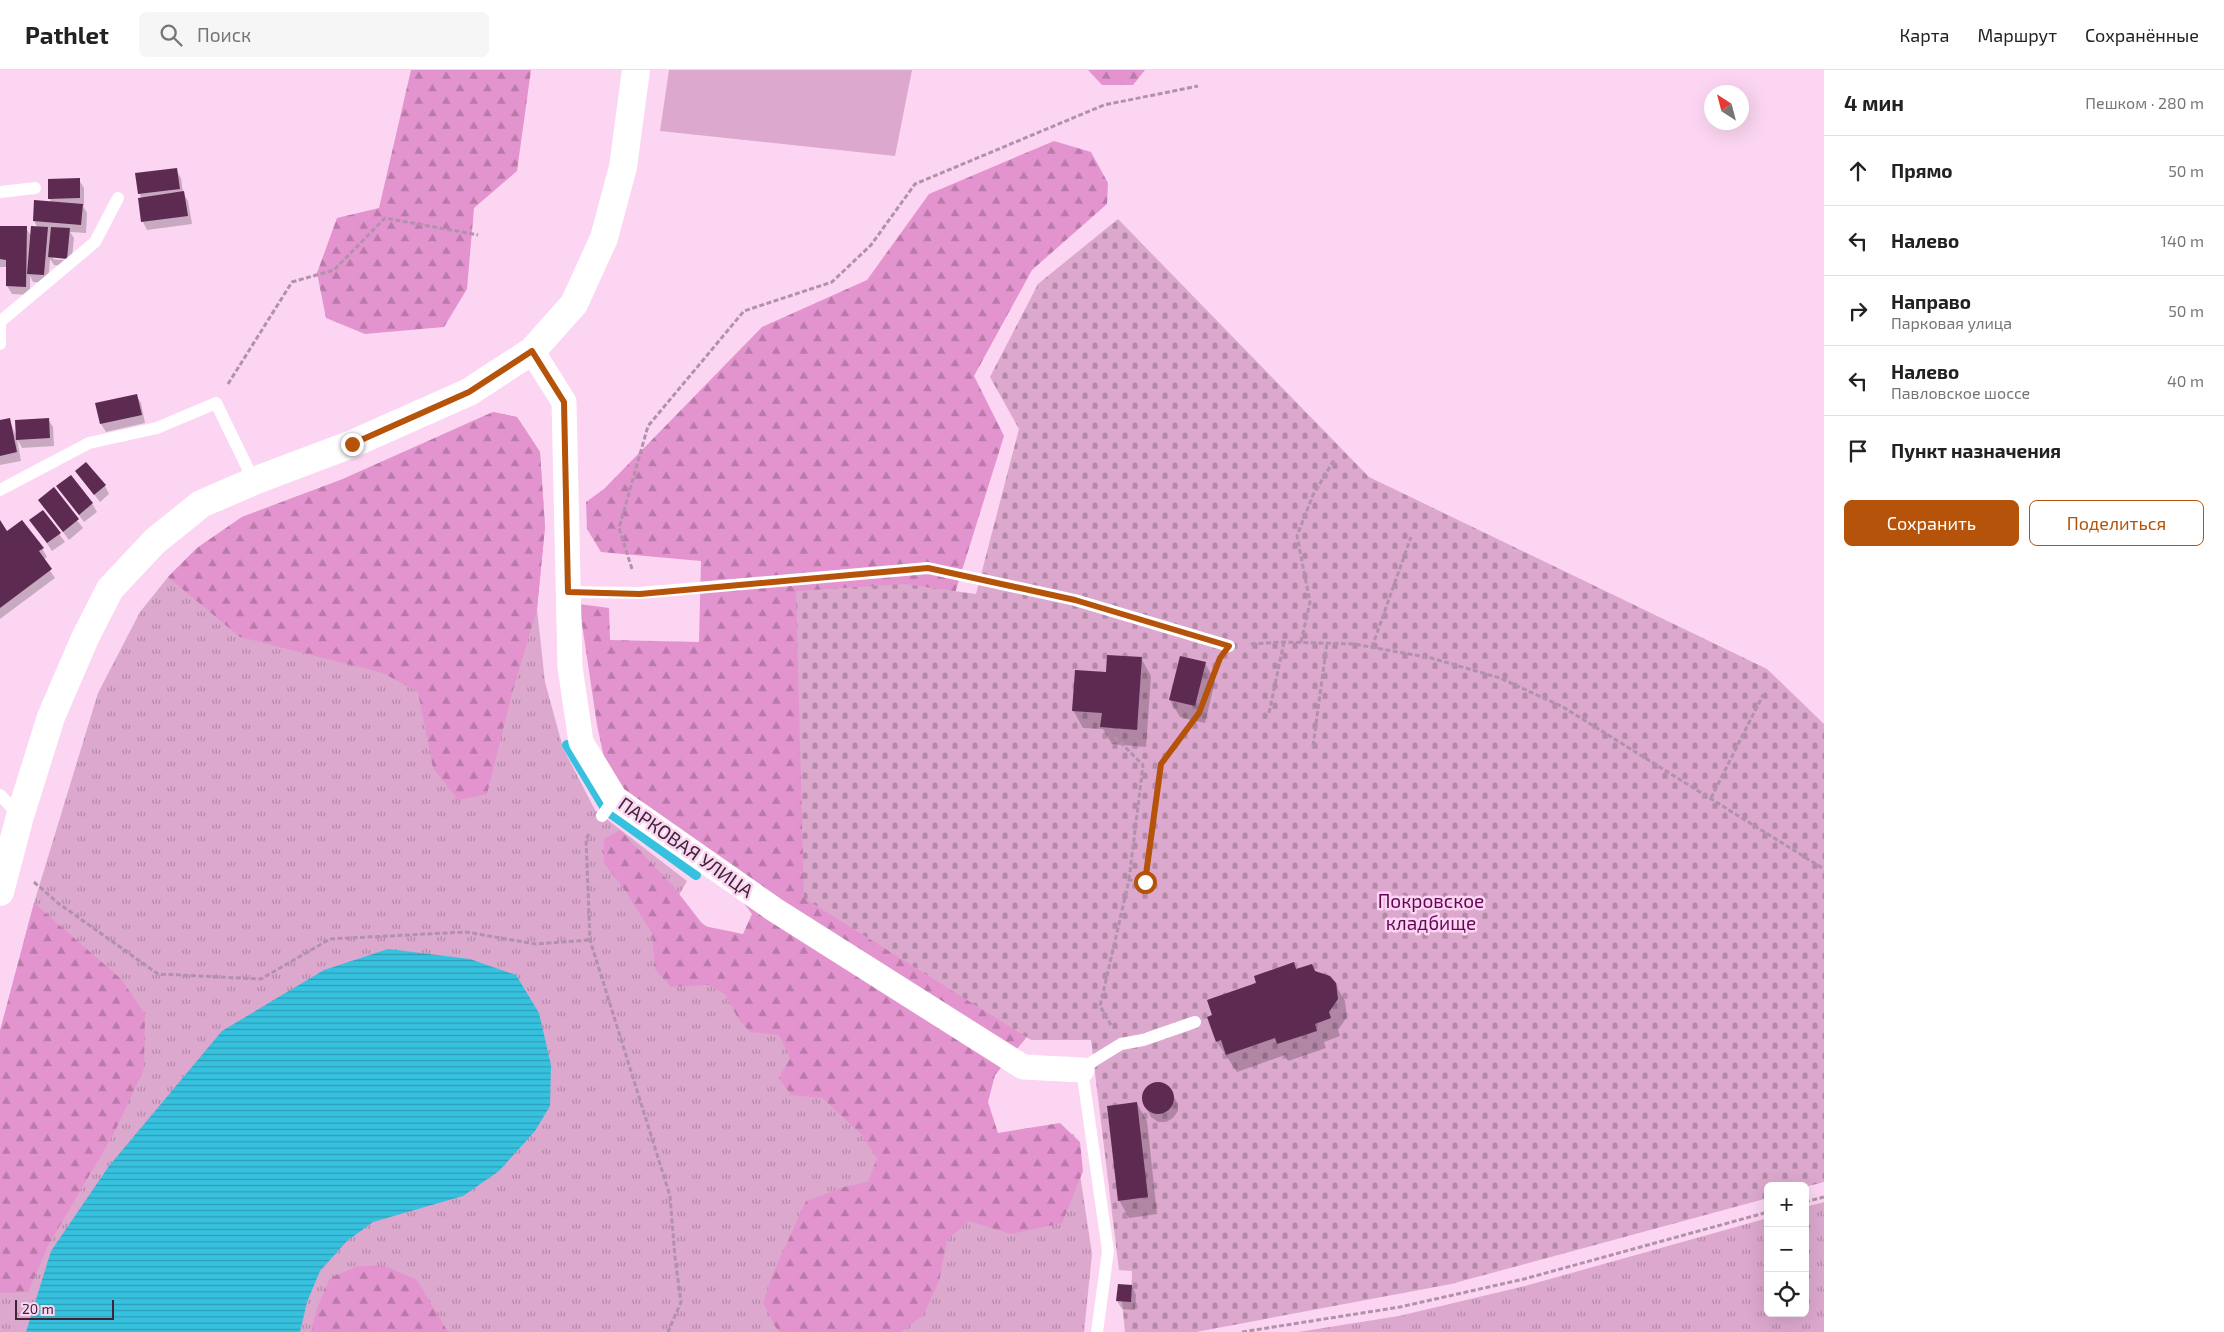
<!DOCTYPE html>
<html lang="ru">
<meta charset="utf-8">
<style>
body{margin:0;font-family:"Exo 2",sans-serif;background:#f6f6f6;color:#222}
.controls{position:absolute;right:15px;bottom:15px;display:grid;overflow:hidden;border-radius:8px;box-shadow:0 5px 20px #0002}
.controls button{width:45px;height:45px;display:grid;place-items:center;padding:0;border:0;border-bottom:1px solid #e0e0e0;background:#fff;color:#222;font:25px sans-serif}
.compass{position:absolute;left:1704px;top:15px;width:45px;height:45px;border-radius:50%;background:#fff;box-shadow:0 5px 20px #0002;rotate:324deg}
.scale{position:absolute;left:15px;bottom:12px;width:99px;box-sizing:border-box;padding-left:5px;border:2px solid #3d2537;border-top:0;font-size:14px;line-height:18px;white-space:nowrap;color:#3d2537;-webkit-text-stroke:4px #fbd5f1;paint-order:stroke}
.stop{position:absolute;width:15px;height:15px;margin:-11px;border:4px solid #b45309;border-radius:50%;background:#fff}
.stop.end{background:#b45309;border-color:#fff;box-shadow:0 1px 5px #0008}
.list{margin:0;padding:0;list-style:none}
h2{display:flex;justify-content:space-between;align-items:center;height:65px;margin:0;padding:0 20px;font-size:21px}
h2 small{font-size:16px;font-weight:400;color:#767676}
.list li{display:grid;grid-template-columns:32px 1fr auto;gap:15px;align-items:center;box-sizing:border-box;height:70px;padding:0 20px;border-top:1px solid #e0e0e0}
.list b{display:block;font-size:19px;white-space:nowrap}
.list p{margin:0;font-size:16px;white-space:nowrap;color:#767676}
.list em{font-size:16px;font-style:normal;color:#767676}
.actions{display:flex;gap:10px;padding:15px 20px}
.actions a{flex:1;padding:11px 0;border:1px solid #b45309;border-radius:8px;text-align:center;font-size:18px;color:#b45309}
.actions .main{background:#b45309;color:#fff}
.icon{flex:none;width:28px;height:28px;fill:none;stroke:currentColor;stroke-width:2;stroke-linecap:round;stroke-linejoin:round}
.map{position:relative;flex:none;width:1824px;height:1262px;overflow:hidden}
header{display:flex;align-items:center;gap:30px;box-sizing:border-box;height:70px;padding:0 25px;background:#fff;border-bottom:1px solid #e0e0e0}
header strong{font-size:24px}
nav{display:flex;gap:28px;margin-inline-start:auto;font-size:18px}
.search{width:350px;height:45px;background:#f6f6f6;display:flex;align-items:center;gap:12px;box-sizing:border-box;padding:0 18px;border-radius:8px;color:#767676;font-size:19px}
main{display:flex}
aside{flex:1;background:#fff}
.map>svg:first-child{display:block}
</style>
<header>
<strong>Pathlet</strong>
<div class="search"><svg class="icon" aria-label="search" viewBox="0 0 24 24"><circle cx="10" cy="10" r="6"/><path d="M15 15l6 6"/></svg>Поиск</div>
<nav><a>Карта</a><a>Маршрут</a><a>Сохранённые</a></nav>
</header>
<main>
<div class="map">
<svg width="1824" height="1262" viewBox="0 0 1824 1262">
<defs>
<pattern id="grass-tufts" width="24" height="20" patternUnits="userSpaceOnUse" patternTransform="scale(1.25)"><rect width="24" height="20" fill="#dca8ce"/><path d="M3 7l-1-3M5 7V3M7 7l1-3M15 17l-1-3M17 17v-4M19 17l1-3" fill="none" stroke="#b489a8"/></pattern>
<pattern id="forest-firs" width="22" height="20" patternUnits="userSpaceOnUse" patternTransform="scale(1.25)"><rect width="22" height="20" fill="#e394cf"/><path d="M5 1l3.5 6h-7zM16 11l3.5 6h-7z" fill="#b979a9"/></pattern>
<pattern id="cemetery-stones" width="16" height="16" patternUnits="userSpaceOnUse" patternTransform="scale(1.25)"><rect width="16" height="16" fill="#dca8ce"/><path d="M2 7V4a2 2 0 0 1 4 0v3zM10 15v-3a2 2 0 0 1 4 0v3z" fill="#b489a8"/></pattern>
<pattern id="water-rules" width="6" height="5" patternUnits="userSpaceOnUse" patternTransform="scale(1.25)"><rect width="6" height="5" fill="#36c1df"/><path d="M0 2.5h6" fill="none" stroke="#2f9db6"/></pattern>
</defs>
<rect width="100%" height="100%" fill="#fbd5f1"/>
<g fill="url(#grass-tufts)">
<path d="M 493,342 L 517,347 L 540,382 L 545,457 L 537,539 L 545,612 L 563,678 L 595,740 L 687,811 L 674,834 L 746,883 L 996,1072 L 1074,1064 L 1092,1184 L 1084,1262 L 0,1262 L 0,961 L 34,833 L 98,623 L 140,542 L 168,507 L 197,478 L 242,447 L 343,409 Z"/>
<path d="M 1824,1132 L 1824,1262 L 1298,1262 L 1399,1246 L 1525,1216 L 1768,1148 L 1768,1243 L 1805,1243 L 1805,1137 Z"/>
</g>
<g fill="url(#forest-firs)">
<path d="M 411,0 L 531,0 L 517,101 L 474,138 L 467,219 L 444,257 L 365,264 L 326,248 L 317,203 L 337,148 L 379,138 Z"/>
<path d="M 1088,0 L 1145,0 L 1133,15 L 1102,15 Z"/>
<path d="M 1054,71 L 1091,82 L 1108,113 L 1107,134 L 1032,200 L 974,306 L 1004,366 L 945,555 L 1052,937 L 995,1005 L 988,1032 L 998,1063 L 1060,1053 L 1080,1072 L 1083,1101 L 1062,1153 L 1011,1164 L 969,1151 L 947,1170 L 939,1211 L 924,1244 L 901,1262 L 780,1262 L 776,1258 L 763,1233 L 772,1206 L 806,1131 L 844,1117 L 868,1112 L 877,1088 L 860,1063 L 822,1028 L 791,1025 L 779,1008 L 790,988 L 779,965 L 750,962 L 739,950 L 725,924 L 708,915 L 671,917 L 655,899 L 652,863 L 627,823 L 604,793 L 604,769 L 620,760 L 673,816 L 704,856 L 743,864 L 752,844 L 737,824 L 608,706 L 597,655 L 579,534 L 609,538 L 610,570 L 699,572 L 701,491 L 601,482 L 587,459 L 586,432 L 604,419 L 762,257 L 867,210 L 929,124 Z"/>
<path d="M 493,342 L 517,347 L 540,382 L 545,457 L 537,539 L 511,627 L 487,724 L 458,730 L 433,698 L 418,622 L 383,603 L 240,567 L 168,507 L 197,478 L 242,447 L 343,409 Z"/>
<path d="M 34,833 L 121,909 L 145,944 L 144,999 L 113,1065 L 49,1174 L 28,1222 L 0,1223 L 0,961 Z"/>
<path d="M 358,1196 L 385,1196 L 417,1210 L 448,1262 L 311,1262 L 317,1238 L 330,1208 Z"/>
</g>
<path fill="url(#cemetery-stones)" d="M 1118,149 L 1369,407 L 1767,599 L 1824,654 L 1824,1112 L 1805,1117 L 1805,1116 L 1768,1116 L 1768,1128 L 1451,1214 L 1196,1262 L 1125,1262 L 1122,1231 L 1131,1232 L 1132,1201 L 1119,1200 L 1091,970 L 1031,970 L 804,828 L 796,521 L 905,514 L 976,524 L 1019,359 L 990,307 L 1038,214 Z"/>
<path fill="#dca8ce" d="M 669,0 L 912,0 L 895,86 L 660,61 Z"/>
<path fill="url(#water-rules)" d="M 388,879 L 470,889 L 516,905 L 539,943 L 551,995 L 550,1036 L 535,1061 L 499,1101 L 463,1126 L 373,1152 L 347,1171 L 320,1201 L 307,1232 L 300,1262 L 26,1262 L 51,1181 L 109,1096 L 222,961 L 324,900 Z"/>
<g fill="#0003">
<path d="M 176,100 L 181,108 L 183,123 L 188,131 L 192,154 L 147,160 L 143,152 L 140,129 L 142,129 L 139,123 Z"/>
<path d="M 79,110 L 84,118 L 84,136 L 83,136 L 87,143 L 86,163 L 70,162 L 74,168 L 72,188 L 53,187 L 53,189 L 71,191 L 71,197 L 54,195 L 50,189 L 48,213 L 33,212 L 30,206 L 30,225 L 12,224 L 7,216 L 7,197 L 0,197 L 0,157 L 26,158 L 32,167 L 38,158 L 34,151 L 35,131 L 52,133 L 49,128 Z"/>
<path d="M 136,325 L 141,333 L 145,353 L 106,362 L 101,354 Z"/>
<path d="M 9,349 L 16,366 L 48,349 L 53,357 L 54,376 L 22,378 L 17,369 L 21,391 L 0,395 L 0,351 Z"/>
<path d="M 77,402 L 105,416 L 109,424 L 100,432 Z"/>
<path d="M 58,417 L 92,433 L 97,442 L 84,452 Z"/>
<path d="M 53,419 L 83,458 L 69,470 L 39,430 Z"/>
<path d="M 43,442 L 65,472 L 52,481 L 31,450 Z"/>
<path d="M 0,454 L 7,462 L 42,478 L 47,487 L 43,490 L 55,508 L 0,549 Z"/>
<path d="M 1141,588 L 1151,606 L 1146,677 L 1112,674 L 1103,659 L 1083,658 L 1073,640 L 1107,603 Z"/>
<path d="M 1205,593 L 1215,611 L 1205,653 L 1180,647 L 1170,630 Z"/>
<path d="M 1312,895 L 1316,903 L 1335,914 L 1345,931 L 1347,947 L 1338,960 L 1340,966 L 1324,972 L 1326,978 L 1288,991 L 1285,985 L 1237,1002 L 1217,972 L 1297,900 Z"/>
<path d="M 1154,1013 L 1162,1013 L 1169,1018 L 1178,1034 L 1178,1041 L 1173,1048 L 1166,1052 L 1158,1052 L 1151,1047 L 1143,1031 L 1143,1023 L 1147,1017 Z"/>
<path d="M 1137,1034 L 1147,1051 L 1157,1144 L 1129,1148 L 1119,1130 Z"/>
<path d="M 1132,1216 L 1136,1225 L 1135,1240 L 1122,1239 L 1117,1231 Z"/>
</g>
<g fill="none" stroke-linecap="round" stroke-linejoin="round">
<path stroke="#36c1df" stroke-width="10" d="M 567,675 L 606,740 L 696,805"/>
</g>
<g fill="#5d2a52">
<path d="M 177,98 L 180,119 L 138,124 L 135,103 Z"/>
<path d="M 80,108 L 80,128 L 48,129 L 48,109 Z"/>
<path d="M 184,121 L 188,146 L 141,152 L 138,128 Z"/>
<path d="M 34,130 L 83,134 L 81,155 L 33,151 Z"/>
<path d="M 0,156 L 27,156 L 26,217 L 6,216 L 6,190 L 0,189 Z"/>
<path d="M 31,156 L 48,157 L 44,205 L 27,204 Z"/>
<path d="M 51,157 L 70,158 L 67,189 L 48,187 Z"/>
<path d="M 137,324 L 142,345 L 100,354 L 95,333 Z"/>
<path d="M 10,348 L 17,382 L 0,386 L 0,350 Z"/>
<path d="M 49,348 L 50,368 L 16,370 L 15,350 Z"/>
<path d="M 86,392 L 106,415 L 94,425 L 75,401 Z"/>
<path d="M 71,405 L 93,433 L 79,445 L 56,416 Z"/>
<path d="M 54,417 L 79,449 L 63,462 L 38,430 Z"/>
<path d="M 43,440 L 61,463 L 47,473 L 29,450 Z"/>
<path d="M 0,450 L 7,461 L 22,450 L 44,478 L 39,481 L 52,499 L 0,538 Z"/>
<path d="M 1107,585 L 1142,587 L 1137,660 L 1100,657 L 1102,643 L 1072,641 L 1075,600 L 1106,602 Z"/>
<path d="M 1180,586 L 1206,592 L 1195,636 L 1169,630 Z"/>
<path d="M 1294,892 L 1296,899 L 1312,894 L 1315,901 L 1330,906 L 1336,913 L 1338,929 L 1329,942 L 1331,948 L 1315,954 L 1317,961 L 1277,974 L 1275,968 L 1226,985 L 1221,970 L 1216,972 L 1207,947 L 1212,945 L 1207,930 L 1256,913 L 1254,906 Z"/>
<circle cx="1158" cy="1028" r="16"/>
<path d="M 1137,1032 L 1148,1127 L 1118,1131 L 1107,1036 Z"/>
<path d="M 1118,1214 L 1132,1215 L 1131,1232 L 1116,1231 Z"/>
</g>
<g fill="none" stroke-linecap="round" stroke-linejoin="round">
<g stroke="#b292aa" stroke-width="3" stroke-dasharray="5 2.5" stroke-linecap="butt">
<path d="M 228,314 L 292,212 L 334,200 L 385,148 L 478,165"/>
<path d="M 632,499 L 619,458 L 648,356 L 744,241 L 832,212 L 871,175 L 915,114 L 1104,35 L 1198,16"/>
<path d="M 1301,572 L 1310,532 L 1297,466 L 1313,425 L 1334,390"/>
<path d="M 1251,574 L 1284,572 L 1354,574 L 1431,588 L 1500,608 L 1563,637 L 1824,799"/>
<path d="M 1372,577 L 1411,467"/>
<path d="M 1269,643 L 1284,572"/>
<path d="M 1115,667 L 1143,695 L 1129,810"/>
<path d="M 1313,676 L 1327,573"/>
<path d="M 1711,728 L 1763,625"/>
<path d="M 589,764 L 586,769 L 590,870 L 670,1126 L 675,1188 L 681,1232 L 668,1262"/>
<path d="M 34,812 L 58,833 L 158,904 L 261,909 L 330,869 L 466,862 L 536,874 L 590,870"/>
<path d="M 1111,955 L 1100,936 L 1129,810 L 1145,812 L 1161,694 L 1199,643 L 1217,596"/>
<path d="M 1805,1132 L 1824,1127"/>
<path d="M 1242,1262 L 1400,1237 L 1524,1209 L 1768,1142"/>
</g>
<g stroke="#fff" stroke-width="12">
<path d="M 0,122 L 35,118"/>
<path d="M 0,250 L 0,274"/>
<path d="M 1,251 L 95,172 L 118,128"/>
<path d="M 0,420 L 89,373 L 157,358 L 216,333 L 254,411"/>
<path d="M 568,522 L 640,523 L 928,498 L 1075,530 L 1229,576"/>
<path d="M 0,725 L 20,746"/>
<path d="M 602,746 L 615,728"/>
<path d="M 1097,1262 L 1108,1181 L 1082,1000 L 1095,990 L 1121,974 L 1143,970 L 1195,952"/>
</g>
<path stroke="#fff" stroke-width="25" d="M 532,281 L 564,332 L 570,597 L 581,672 L 615,728 L 775,840 L 1023,997 L 1082,1000"/>
<path stroke="#fff" stroke-width="28" d="M 0,822 L 20,746 L 51,647 L 85,568 L 110,519 L 155,471 L 201,434 L 254,411 L 352,374 L 469,322 L 532,281 L 574,234 L 604,168 L 623,97 L 636,0"/>
</g>
<g fill="none" stroke-linecap="round" stroke-linejoin="round">
<path stroke="#b45309" stroke-width="6" d="M 352,374 L 469,322 L 532,281 L 564,332 L 568,522 L 640,524 L 928,498 L 1075,530 L 1229,576 L 1220,588 L 1199,643 L 1161,694 L 1145,812"/>
</g>
<g text-anchor="middle" stroke-width="5" stroke-linejoin="round" paint-order="stroke">
<g font-size="19" fill="#3d2537" stroke="#fbd5f1">
<text transform="translate(686 777) rotate(35)" y="7">ПАРКОВАЯ УЛИЦА</text>
</g>
<g font-size="19" fill="#660558" stroke="#fbd5f1">
<text x="1431" y="838">Покровское<tspan x="1431" dy="22">кладбище</tspan></text>
</g>
</g>
</svg>
<div class="controls">
<button>+</button>
<button>−</button>
<button><svg class="icon" aria-label="locate" viewBox="0 0 24 24"><circle cx="12" cy="12" r="6"/><path d="M12 2v4M12 18v4M2 12h4M18 12h4"/></svg></button>
</div>
<svg class="compass" viewBox="-18 -18 36 36"><path d="M0-13l5 13h-10z" fill="#e53935"/><path d="M0 13l5-13h-10z" fill="#767676"/></svg>
<div class="scale">20 m</div>
<div class="stop" style="left:1145px;top:812px"></div>
<div class="stop end" style="left:352px;top:374px"></div>
</div>
<aside>
<h2>4 мин<small>Пешком · 280 m</small></h2>
<ul class="list">
<li><svg class="icon" aria-label="ahead" viewBox="0 0 24 24"><path d="M12 20V5M6 11l6-6 6 6"/></svg><div><b>Прямо</b></div><em>50 m</em></li>
<li><svg class="icon" aria-label="left" viewBox="0 0 24 24"><path d="M17 20v-9H6M10 6l-5 5 5 5"/></svg><div><b>Налево</b></div><em>140 m</em></li>
<li><svg class="icon" aria-label="right" viewBox="0 0 24 24"><path d="M7 20v-9h11M14 6l5 5-5 5"/></svg><div><b>Направо</b><p>Парковая улица</p></div><em>50 m</em></li>
<li><svg class="icon" aria-label="left" viewBox="0 0 24 24"><path d="M17 20v-9H6M10 6l-5 5 5 5"/></svg><div><b>Налево</b><p>Павловское шоссе</p></div><em>40 m</em></li>
<li><svg class="icon" aria-label="arrive" viewBox="0 0 24 24"><path d="M6 21V4h12l-3 4 3 4H6"/></svg><div><b>Пункт назначения</b></div></li>
</ul>
<div class="actions"><a class="main">Сохранить</a><a>Поделиться</a></div>
</aside>
</main>
